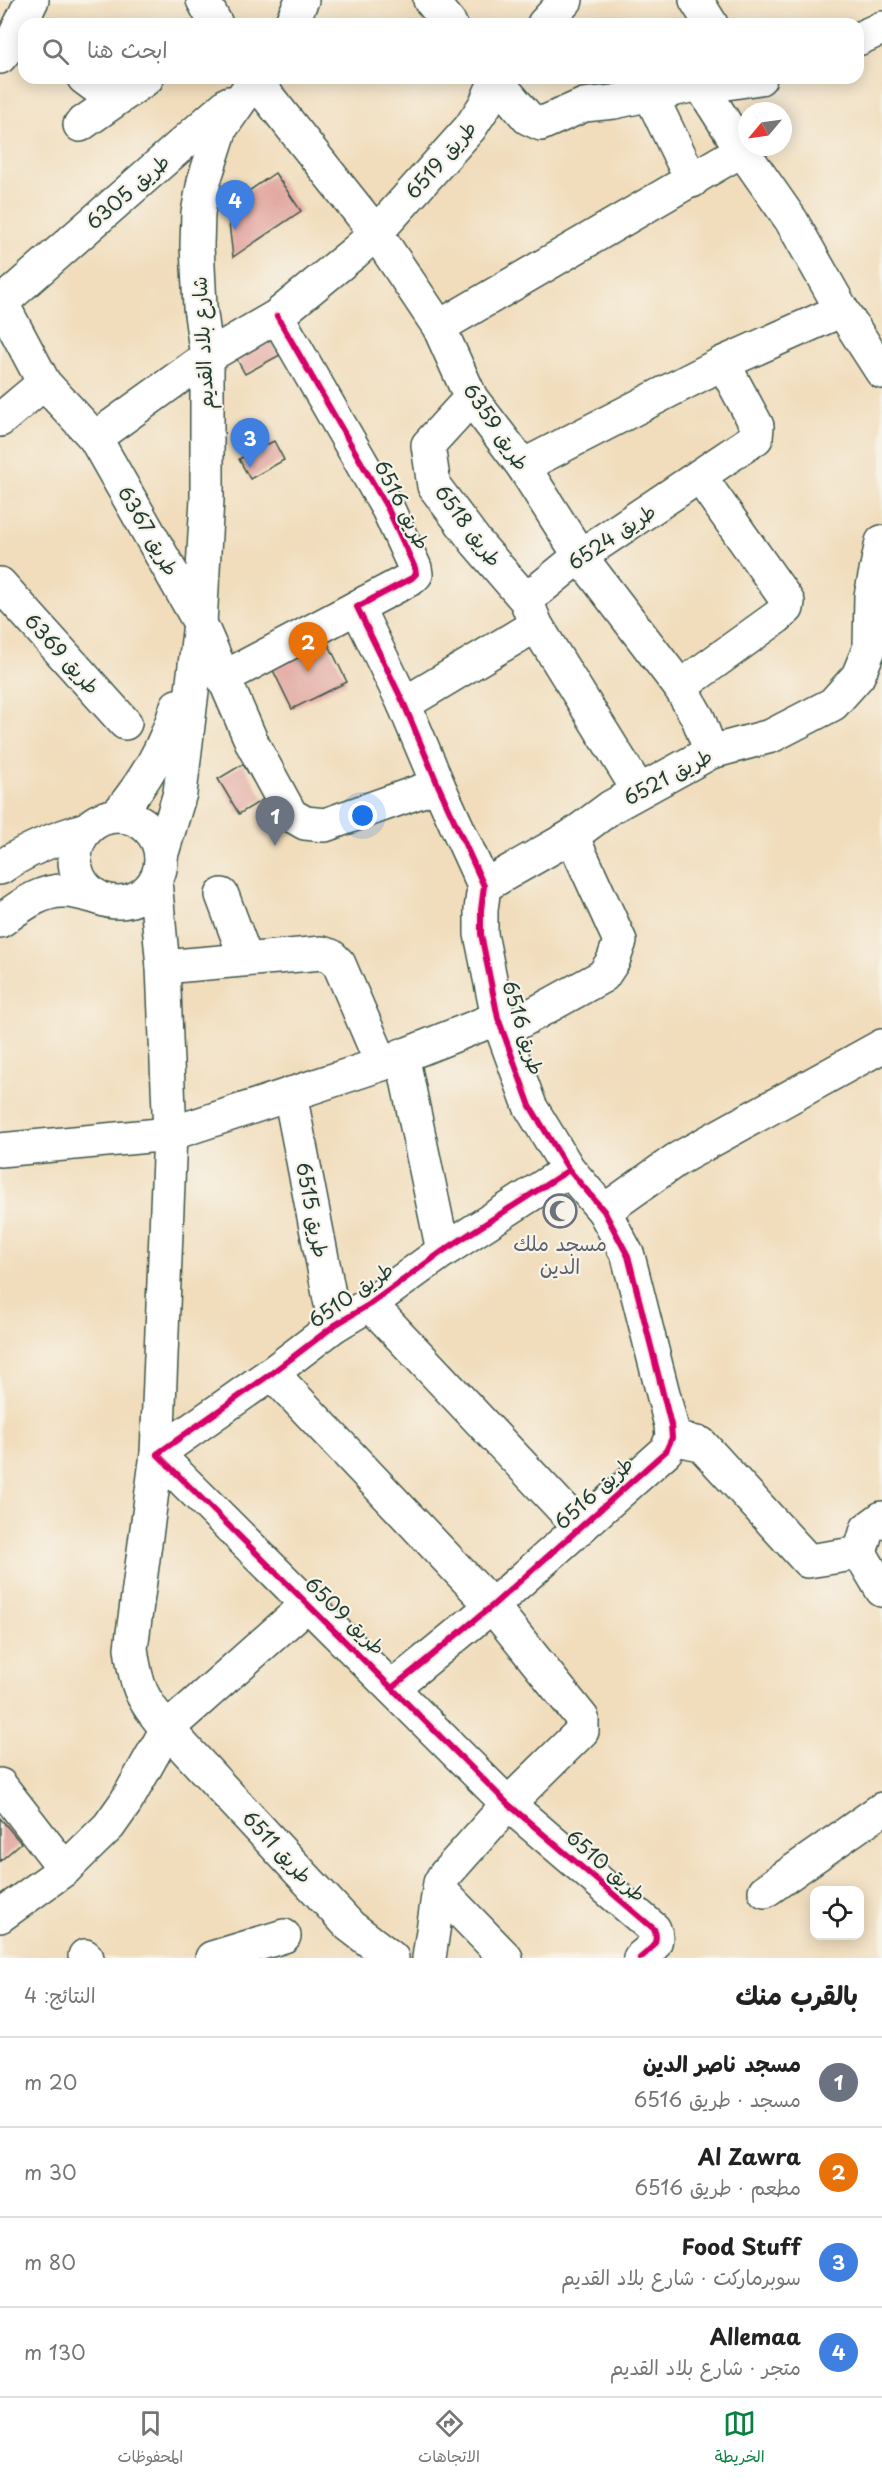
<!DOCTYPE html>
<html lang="ar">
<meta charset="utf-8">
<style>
body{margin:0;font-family:"Playpen Sans","Playpen Sans Arabic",sans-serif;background:#f2f2f2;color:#222;direction:rtl}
.controls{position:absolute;right:18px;bottom:18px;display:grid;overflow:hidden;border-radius:12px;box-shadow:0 3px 15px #0003}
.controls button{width:54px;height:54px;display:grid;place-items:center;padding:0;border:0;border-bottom:2px solid #e0e0e0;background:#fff;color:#222;font:30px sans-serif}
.compass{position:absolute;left:738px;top:102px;width:54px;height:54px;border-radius:50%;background:#fff;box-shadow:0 3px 15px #0003;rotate:241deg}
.you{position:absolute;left:363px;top:816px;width:21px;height:21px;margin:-15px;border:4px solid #fff;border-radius:50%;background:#1a73e8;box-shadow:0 0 0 9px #1a73e833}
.badge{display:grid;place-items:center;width:39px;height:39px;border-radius:50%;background:#0b8043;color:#fff;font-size:20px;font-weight:700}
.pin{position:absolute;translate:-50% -50px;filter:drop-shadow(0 2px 3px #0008)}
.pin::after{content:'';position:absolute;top:32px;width:21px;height:18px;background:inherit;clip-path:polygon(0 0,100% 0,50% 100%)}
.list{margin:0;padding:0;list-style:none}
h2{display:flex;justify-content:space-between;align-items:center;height:78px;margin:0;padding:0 24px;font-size:26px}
h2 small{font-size:20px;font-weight:400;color:#767676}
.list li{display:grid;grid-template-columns:39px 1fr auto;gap:18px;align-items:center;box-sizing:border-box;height:90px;padding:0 24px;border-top:2px solid #e0e0e0}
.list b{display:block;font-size:22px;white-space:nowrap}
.list p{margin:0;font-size:20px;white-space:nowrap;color:#767676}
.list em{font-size:20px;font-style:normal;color:#767676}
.icon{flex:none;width:33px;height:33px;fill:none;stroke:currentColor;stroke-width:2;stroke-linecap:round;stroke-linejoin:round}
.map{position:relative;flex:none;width:882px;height:1958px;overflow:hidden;direction:ltr}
.search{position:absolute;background:#fff;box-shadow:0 3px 15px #0003;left:18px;right:18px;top:18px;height:66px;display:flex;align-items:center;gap:15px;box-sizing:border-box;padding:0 21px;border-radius:18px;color:#767676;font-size:22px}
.sheet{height:438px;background:#fff}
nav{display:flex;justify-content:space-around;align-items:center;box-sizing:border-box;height:84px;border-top:2px solid #e0e0e0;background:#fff;font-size:16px;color:#767676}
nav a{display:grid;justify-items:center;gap:3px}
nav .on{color:#0b8043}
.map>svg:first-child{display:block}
</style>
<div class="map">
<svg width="882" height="1958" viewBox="0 0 882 1958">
<rect width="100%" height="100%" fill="#f7f3e8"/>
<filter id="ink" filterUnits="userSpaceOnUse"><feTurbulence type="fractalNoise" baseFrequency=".0167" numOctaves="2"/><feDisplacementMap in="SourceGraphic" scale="12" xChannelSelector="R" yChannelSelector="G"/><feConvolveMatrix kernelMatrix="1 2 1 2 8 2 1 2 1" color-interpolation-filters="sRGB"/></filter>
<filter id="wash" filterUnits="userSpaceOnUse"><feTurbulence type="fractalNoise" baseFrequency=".008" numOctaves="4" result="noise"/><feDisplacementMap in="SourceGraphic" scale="24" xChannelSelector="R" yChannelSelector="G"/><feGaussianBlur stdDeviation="1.35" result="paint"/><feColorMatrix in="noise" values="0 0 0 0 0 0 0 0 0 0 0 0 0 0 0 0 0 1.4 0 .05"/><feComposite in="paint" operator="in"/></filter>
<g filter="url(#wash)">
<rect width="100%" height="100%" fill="#f1ddbc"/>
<g id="blocks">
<g fill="#e2a7a0">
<path d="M 275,173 L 301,211 L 233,257 L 227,206 Z"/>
<path d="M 269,336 L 280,355 L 245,374 L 234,354 Z"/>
<path d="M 274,441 L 284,460 L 250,479 L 239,459 Z"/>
<path d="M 324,635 L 347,682 L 292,709 L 269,662 Z"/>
<path d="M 243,764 L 264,799 L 239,814 L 218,779 Z"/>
<path d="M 0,1818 L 21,1843 L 0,1861 Z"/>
</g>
</g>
</g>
<g filter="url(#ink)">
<use href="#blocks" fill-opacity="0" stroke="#3e5548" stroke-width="1.5"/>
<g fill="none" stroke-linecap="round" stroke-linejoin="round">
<defs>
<g id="minor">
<path d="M 203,0 L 216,24"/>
<path d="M 430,0 L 450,24"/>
<path d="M 696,0 L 711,24"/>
<path d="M 291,24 L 302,0"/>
<path d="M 544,24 L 566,0"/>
<path d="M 858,39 L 882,28"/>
<path d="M 0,57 L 12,42 L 32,0"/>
<path d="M 84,78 L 114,100"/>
<path d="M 253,78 L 376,233 L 439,327 L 471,398 L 523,466 L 580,556 L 680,687 L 698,718 L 711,752"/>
<path d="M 494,78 L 528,118 L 541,124 L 584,105 L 614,102 L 700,84 L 720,84 L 760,78"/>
<path d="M 700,84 L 742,150 L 791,220 L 842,310 L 882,372"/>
<path d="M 650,94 L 692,181"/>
<path d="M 80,125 L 147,78"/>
<path d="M 0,300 L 44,383 L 95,438 L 200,623 L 253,745 L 291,815 L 305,823 L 325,825 L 438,785"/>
<path d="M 0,304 L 229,103"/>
<path d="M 439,327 L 742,150"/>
<path d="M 471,398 L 428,445 L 434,486 L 476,542 L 526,600 L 536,625 L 639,791"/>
<path d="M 0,420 L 44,383"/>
<path d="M 95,438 L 207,357 L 277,316 L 355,252 L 376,233 L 470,128 L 485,105 L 497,78"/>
<path d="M 523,466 L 723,363 L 842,310"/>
<path d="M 0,584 L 125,723"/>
<path d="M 526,600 L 580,556 L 756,438 L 757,426 L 723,363"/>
<path d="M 357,607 L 404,704 L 438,785 L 484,886 L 481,910 L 481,934 L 498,1018 L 530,1106 L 569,1170 L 604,1211 L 628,1256 L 671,1425 L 672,1438 L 666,1451 L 492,1606 L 393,1687"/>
<path d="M 223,678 L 412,578 L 416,574 L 415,568 L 388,509 L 277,316"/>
<path d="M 680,687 L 777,617 L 787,608 L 788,602 L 700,477"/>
<path d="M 404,704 L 536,625"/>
<path d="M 117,815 C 145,781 165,748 177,706"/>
<circle cx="118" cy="859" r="43"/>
<path d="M 161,856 L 180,793 L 200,623 L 207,499 L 207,357 L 200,307 L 197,246 L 198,213 L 204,181 L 221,128 L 256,78"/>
<path d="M 0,868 C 27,849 55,838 87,829"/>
<path d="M 155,881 L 163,967 L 170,1134 L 157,1454 L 131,1648 C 136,1687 142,1700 167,1729 L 350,1926 L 392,1958"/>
<path d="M 484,886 L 572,836 L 611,807 L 711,752 L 771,736 L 833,704 L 858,676 L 870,647 L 871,596 L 882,542"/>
<path d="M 222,895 L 246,959"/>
<path d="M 0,921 C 20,907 40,890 65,891 C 76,891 88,895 99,898"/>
<path d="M 163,967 L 322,953 L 331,956 L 339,964 L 382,1064"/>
<path d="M 503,1031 L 603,976 L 613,961 L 620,941 L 572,836"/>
<path d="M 402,1055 L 443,1251"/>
<path d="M 290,1094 L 335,1325"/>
<path d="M 0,1150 L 170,1134 L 382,1064 L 498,1018"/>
<path d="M 569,1170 L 443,1251 L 370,1304 L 335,1325 L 272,1373 L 157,1454 L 508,1804 L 654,1929 C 660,1943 651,1949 640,1958"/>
<path d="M 604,1211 L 676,1160 L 882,1046"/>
<path d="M 370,1304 L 580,1527"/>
<path d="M 272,1373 L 492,1606 L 582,1718 L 582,1731 L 508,1804 L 444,1876 L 440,1883 L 429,1958"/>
<path d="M 672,1438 L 701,1444 L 808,1561 L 860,1553"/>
<path d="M 882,1518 L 867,1529 L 860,1553 L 882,1590"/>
<path d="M 0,1785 L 65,1869"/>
<path d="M 440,1890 L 506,1958"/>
<path d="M 765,1891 L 882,1809"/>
<path d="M 0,1916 L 65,1869 L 109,1826 L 126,1802 L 167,1729 L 308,1604"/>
<path d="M 85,1956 L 87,1958"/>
<path d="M 212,1958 L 284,1936"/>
</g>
</defs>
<use href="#minor" stroke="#3e5548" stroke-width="36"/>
<use href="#minor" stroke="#fff" stroke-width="33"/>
<defs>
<g id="cycleway">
<path d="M 277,316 L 388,509 L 415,568 L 416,574 L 412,578 L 357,607 L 404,704 L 438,785 L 484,886 L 481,910 L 481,934 L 498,1018 L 530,1106 L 569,1170 L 604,1211 L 628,1256 L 671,1425 L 672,1438 L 666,1451 L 492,1606 L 393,1687"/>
<path d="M 569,1170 L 443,1251 L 370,1304 L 335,1325 L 272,1373 L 157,1454 L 508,1804 L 654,1929 C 660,1943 651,1949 640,1958"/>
</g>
</defs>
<use href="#cycleway" stroke="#f7f3e8" stroke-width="10"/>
<use href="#cycleway" stroke="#d6006c" stroke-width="6"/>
</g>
</g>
<defs>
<symbol id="mosque-ring" viewBox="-11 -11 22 22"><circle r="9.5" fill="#f7f3e8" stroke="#6b7280" stroke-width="1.5"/><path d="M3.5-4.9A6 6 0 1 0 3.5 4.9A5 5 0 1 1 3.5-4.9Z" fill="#6b7280"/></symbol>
</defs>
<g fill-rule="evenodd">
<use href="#mosque-ring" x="541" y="1192" width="38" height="38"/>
</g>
<g text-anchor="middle" stroke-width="4.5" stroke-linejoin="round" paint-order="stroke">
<g font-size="20" fill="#1f3d34" stroke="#f7f3e8">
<text transform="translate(441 160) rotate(-49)" y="7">طريق 6519</text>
<text transform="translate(128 192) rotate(-41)" y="7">طريق 6305</text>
<text transform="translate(203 343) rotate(-93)" y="7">شارع بلاد القديم</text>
<text transform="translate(496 427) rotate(56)" y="7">طريق 6359</text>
<text transform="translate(402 505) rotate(63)" y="7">طريق 6516</text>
<text transform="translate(468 526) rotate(53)" y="7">طريق 6518</text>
<text transform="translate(148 531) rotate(60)" y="7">طريق 6367</text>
<text transform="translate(612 537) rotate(-34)" y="7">طريق 6524</text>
<text transform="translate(62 654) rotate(48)" y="7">طريق 6369</text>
<text transform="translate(668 777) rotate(-28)" y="7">طريق 6521</text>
<text transform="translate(523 1028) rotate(73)" y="7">طريق 6516</text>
<text transform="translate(312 1210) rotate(79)" y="7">طريق 6515</text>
<text transform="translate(351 1295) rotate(-35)" y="7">طريق 6510</text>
<text transform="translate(594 1493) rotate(-42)" y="7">طريق 6516</text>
<text transform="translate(345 1616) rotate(44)" y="7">طريق 6509</text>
<text transform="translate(277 1847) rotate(47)" y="7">طريق 6511</text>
<text transform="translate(606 1866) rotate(41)" y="7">طريق 6510</text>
</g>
<g font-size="20" fill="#5b616d" stroke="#f7f3e8">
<text x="560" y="1251">مسجد ملك<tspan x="560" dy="23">الدين</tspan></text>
</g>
</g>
</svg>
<div class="controls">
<button><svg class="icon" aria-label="locate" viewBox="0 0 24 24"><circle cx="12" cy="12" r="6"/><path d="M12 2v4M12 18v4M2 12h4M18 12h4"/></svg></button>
</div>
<svg class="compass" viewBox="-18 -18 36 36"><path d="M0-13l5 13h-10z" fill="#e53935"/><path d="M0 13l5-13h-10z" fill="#767676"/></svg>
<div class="you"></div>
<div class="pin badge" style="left:275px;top:846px;background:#6b7280">1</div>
<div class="pin badge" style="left:308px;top:672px;background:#e8710a">2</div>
<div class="pin badge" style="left:250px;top:468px;background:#3f7fe0">3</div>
<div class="pin badge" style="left:235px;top:230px;background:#3f7fe0">4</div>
<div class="search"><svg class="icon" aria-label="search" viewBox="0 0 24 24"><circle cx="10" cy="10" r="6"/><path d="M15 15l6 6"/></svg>ابحث هنا</div>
</div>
<section class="sheet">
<h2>بالقرب منك<small>النتائج: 4</small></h2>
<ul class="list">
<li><span class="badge" style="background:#6b7280">1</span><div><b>مسجد ناصر الدين</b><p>مسجد · طريق 6516</p></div><em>20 m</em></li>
<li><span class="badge" style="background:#e8710a">2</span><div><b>Al Zawra</b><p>مطعم · طريق 6516</p></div><em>30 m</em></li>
<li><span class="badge" style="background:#3f7fe0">3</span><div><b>Food Stuff</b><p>سوبرماركت · شارع بلاد القديم</p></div><em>80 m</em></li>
<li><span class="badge" style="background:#3f7fe0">4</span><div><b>Allemaa</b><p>متجر · شارع بلاد القديم</p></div><em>130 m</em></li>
</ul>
</section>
<nav>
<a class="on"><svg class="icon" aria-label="map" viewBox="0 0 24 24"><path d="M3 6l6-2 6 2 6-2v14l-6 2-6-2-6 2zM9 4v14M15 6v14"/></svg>الخريطة</a>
<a><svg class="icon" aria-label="directions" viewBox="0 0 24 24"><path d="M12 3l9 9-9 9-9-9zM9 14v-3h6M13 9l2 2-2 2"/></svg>الاتجاهات</a>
<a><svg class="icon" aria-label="saved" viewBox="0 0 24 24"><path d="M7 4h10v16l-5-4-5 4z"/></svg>المحفوظات</a>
</nav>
